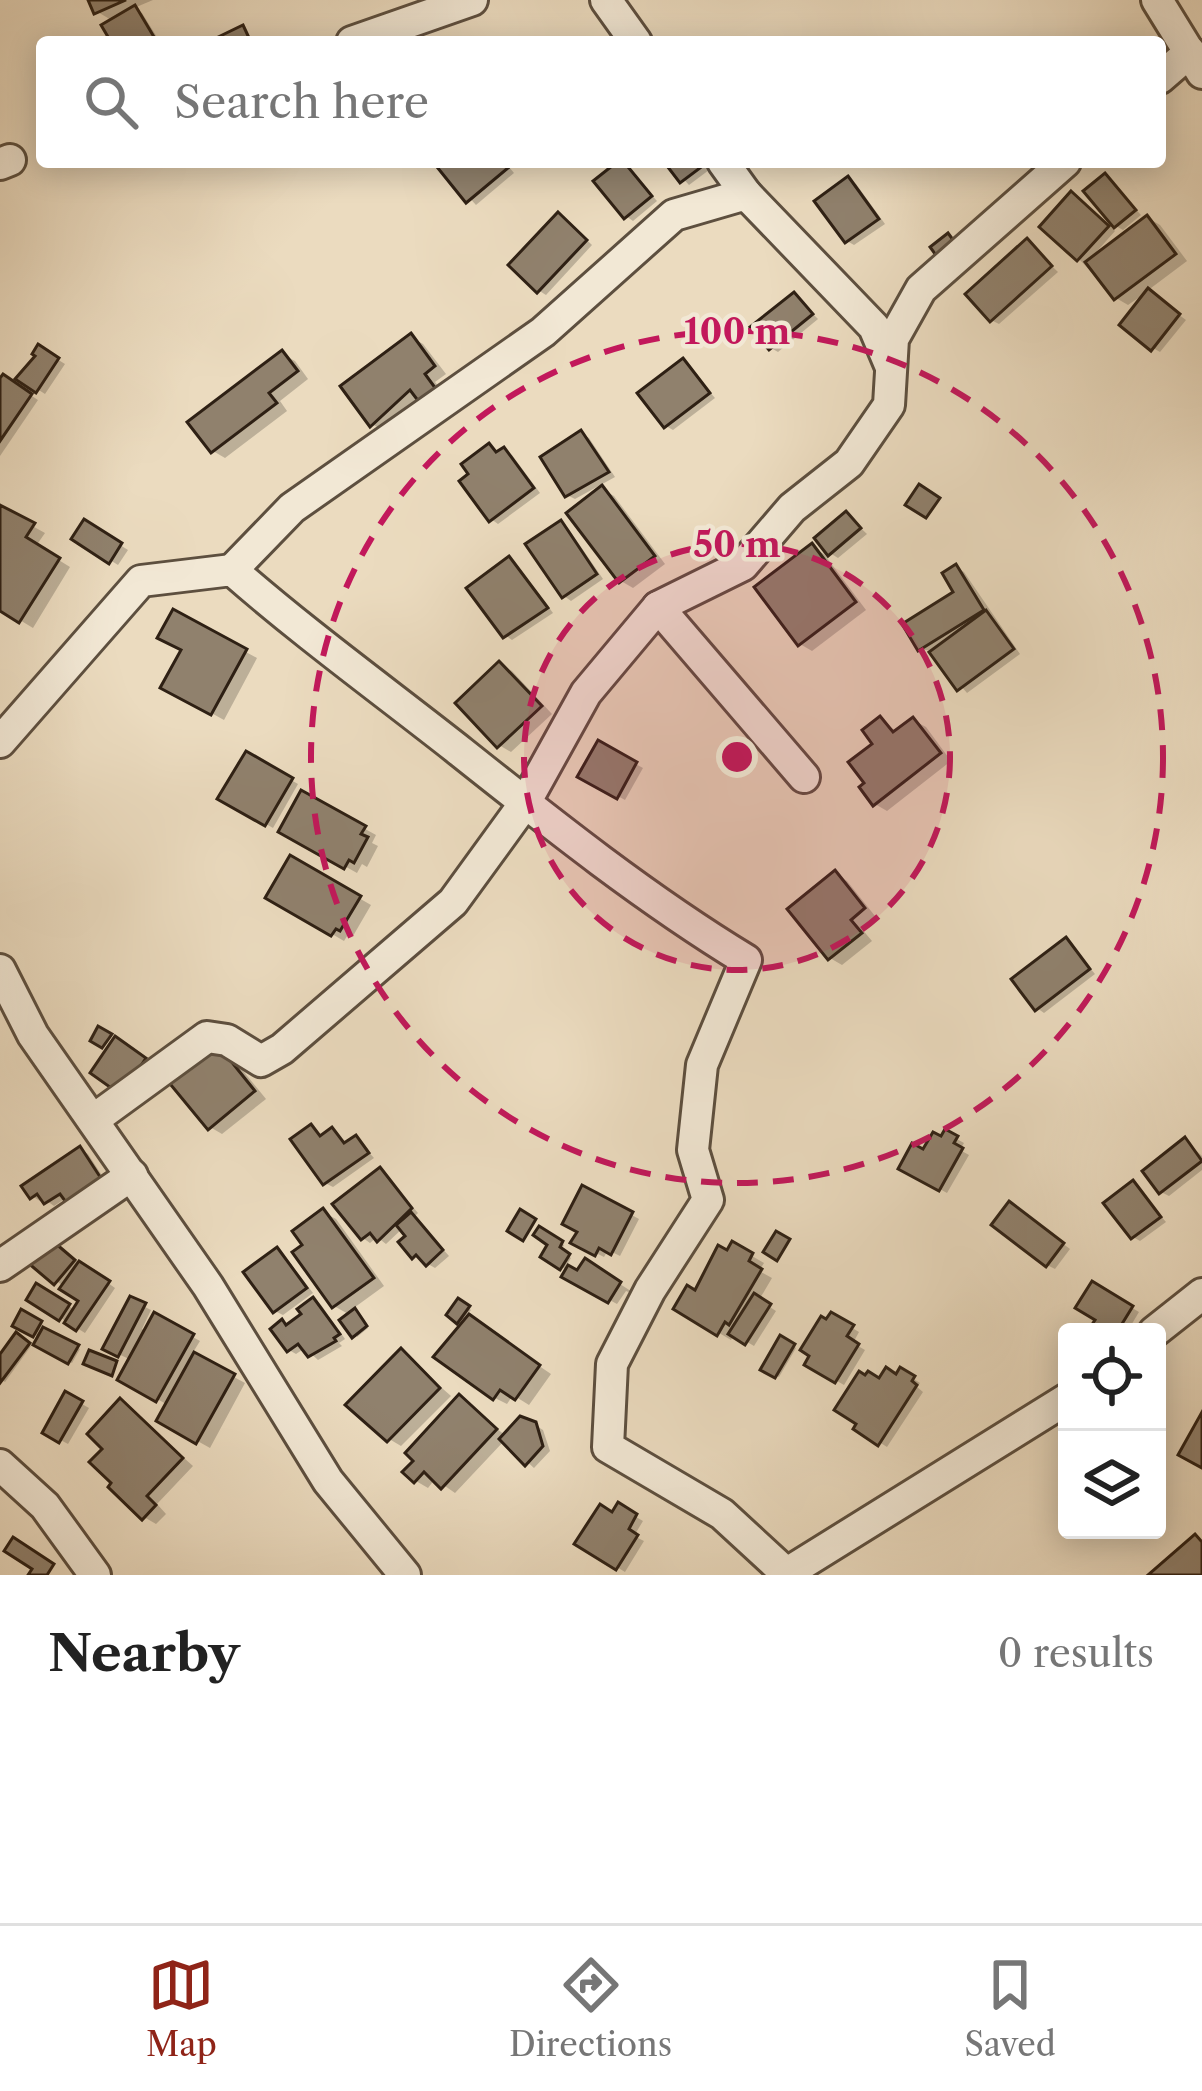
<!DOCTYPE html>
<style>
body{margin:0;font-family:"Libre Caslon Text",serif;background:#f2f2f2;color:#222}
.controls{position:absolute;right:36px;bottom:36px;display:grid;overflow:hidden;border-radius:12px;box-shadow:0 6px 30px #0003}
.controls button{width:108px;height:108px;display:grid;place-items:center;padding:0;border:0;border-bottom:3px solid #e0e0e0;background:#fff;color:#222;font:60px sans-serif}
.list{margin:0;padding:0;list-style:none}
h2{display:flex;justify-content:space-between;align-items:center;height:156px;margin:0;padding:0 48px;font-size:51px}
h2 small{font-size:39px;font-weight:400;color:#767676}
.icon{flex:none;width:66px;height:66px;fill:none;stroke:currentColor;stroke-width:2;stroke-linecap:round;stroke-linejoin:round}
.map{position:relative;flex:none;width:1202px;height:1575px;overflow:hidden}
.search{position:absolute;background:#fff;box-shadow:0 6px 30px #0003;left:36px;right:36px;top:36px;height:132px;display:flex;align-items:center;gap:30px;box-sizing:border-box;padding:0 42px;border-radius:12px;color:#767676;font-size:45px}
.sheet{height:348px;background:#fff}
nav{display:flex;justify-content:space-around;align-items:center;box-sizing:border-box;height:168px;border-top:3px solid #e0e0e0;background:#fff;font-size:33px;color:#767676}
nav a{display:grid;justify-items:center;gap:6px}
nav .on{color:#8f2418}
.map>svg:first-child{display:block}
</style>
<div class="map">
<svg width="1202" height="1575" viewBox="0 0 1202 1575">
<rect width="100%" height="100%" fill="#ebdbbf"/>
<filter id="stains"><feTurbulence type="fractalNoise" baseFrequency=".00167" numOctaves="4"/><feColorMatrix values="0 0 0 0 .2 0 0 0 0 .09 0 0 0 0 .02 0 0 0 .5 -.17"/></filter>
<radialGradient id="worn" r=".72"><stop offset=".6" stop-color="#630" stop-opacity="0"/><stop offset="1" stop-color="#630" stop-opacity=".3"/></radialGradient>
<g fill="#0003">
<path d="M 91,0 L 153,0 L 134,8 L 142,13 L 160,42 L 114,42 L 113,21 L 96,11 Z"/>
<path d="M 437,162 L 505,162 L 514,173 L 476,205 Z"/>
<path d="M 622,162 L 657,201 L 633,221 L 626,216 Z"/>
<path d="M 668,162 L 703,162 L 709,170 L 689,185 Z"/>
<path d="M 1105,176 L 1141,215 L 1123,230 L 1116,226 Z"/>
<path d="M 849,179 L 856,184 L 885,224 L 854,245 L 847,241 Z"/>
<path d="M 1080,199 L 1115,231 L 1091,258 L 1148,218 L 1160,225 L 1187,261 L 1147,291 L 1186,320 L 1160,352 L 1153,348 L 1147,292 L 1128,305 L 1116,298 L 1079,259 Z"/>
<path d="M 566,220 L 592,245 L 546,295 L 538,290 Z"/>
<path d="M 1027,242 L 1058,272 L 999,324 L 991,320 Z"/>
<path d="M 794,295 L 818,319 L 778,352 L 771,348 Z"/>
<path d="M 411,337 L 423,344 L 446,374 L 435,382 L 446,396 L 420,399 L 384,431 L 372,424 Z"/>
<path d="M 39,348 L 65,364 L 45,394 L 20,378 L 30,370 Z"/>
<path d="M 282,354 L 295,361 L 308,379 L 280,401 L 287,411 L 225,458 L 213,451 Z"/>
<path d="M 683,361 L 715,398 L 673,430 L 666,426 Z"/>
<path d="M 4,378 L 38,400 L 0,456 L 0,383 Z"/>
<path d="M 581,433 L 589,438 L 615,477 L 575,499 L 567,495 Z"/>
<path d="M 489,446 L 499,454 L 504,451 L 512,455 L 540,493 L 498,524 L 491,519 Z"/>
<path d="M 602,489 L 614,496 L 665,564 L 633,588 L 621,581 Z"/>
<path d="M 0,508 L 45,533 L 36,546 L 70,567 L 33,628 L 0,608 Z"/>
<path d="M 847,515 L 867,534 L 838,558 L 830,553 Z"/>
<path d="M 85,523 L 128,550 L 118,565 L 75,538 Z"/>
<path d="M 561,524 L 568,528 L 603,579 L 571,601 L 564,596 Z"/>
<path d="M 812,547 L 824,554 L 866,610 L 812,651 L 800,644 Z"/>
<path d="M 509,560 L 516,564 L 553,613 L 512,640 L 505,635 Z"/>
<path d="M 956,567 L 964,572 L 1020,654 L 967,693 L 931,651 L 920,649 L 958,593 Z"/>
<path d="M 174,613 L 257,658 L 224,720 L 164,687 L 184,649 Z"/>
<path d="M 500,664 L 512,671 L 552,714 L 511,752 L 499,745 Z"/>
<path d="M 880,719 L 897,732 L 913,720 L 926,727 L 951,761 L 887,811 L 875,804 Z"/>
<path d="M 599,744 L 643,768 L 625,800 L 581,776 Z"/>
<path d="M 247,755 L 298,784 L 273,828 L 221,798 Z"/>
<path d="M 302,794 L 376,835 L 372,843 L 378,846 L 367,867 L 362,864 L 357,873 L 282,831 Z"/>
<path d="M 291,859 L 371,905 L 353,936 L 349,933 L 344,941 L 269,897 Z"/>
<path d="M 835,874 L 847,881 L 875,916 L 861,928 L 872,941 L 842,965 L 830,958 Z"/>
<path d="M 1066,940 L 1095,974 L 1044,1013 L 1037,1008 Z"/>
<path d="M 227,1051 L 266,1099 L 222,1134 L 210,1127 Z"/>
<path d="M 311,1128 L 323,1137 L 332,1130 L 347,1145 L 356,1138 L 374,1158 L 333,1187 L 325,1183 Z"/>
<path d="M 946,1133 L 964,1143 L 960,1150 L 969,1155 L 947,1193 L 902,1168 L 942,1140 Z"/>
<path d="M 1186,1141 L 1202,1156 L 1202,1170 L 1169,1196 L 1161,1192 Z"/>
<path d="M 80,1150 L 88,1154 L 112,1191 L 66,1198 L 54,1206 L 43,1198 L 40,1201 L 32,1196 Z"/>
<path d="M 380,1170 L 418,1213 L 414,1217 L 449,1256 L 435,1268 L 414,1256 L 409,1236 L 403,1228 L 386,1244 L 377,1237 L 370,1243 L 363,1238 Z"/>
<path d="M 1133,1184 L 1166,1222 L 1140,1241 L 1133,1237 Z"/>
<path d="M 584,1189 L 639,1219 L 620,1256 L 608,1250 L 604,1257 L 574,1242 L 581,1231 Z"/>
<path d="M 1017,1209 L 1070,1249 L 1055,1269 L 1047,1265 Z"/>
<path d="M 323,1212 L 336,1219 L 384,1286 L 351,1310 L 368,1328 L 357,1337 L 350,1315 L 334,1306 L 306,1245 Z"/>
<path d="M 540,1230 L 564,1245 L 561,1251 L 571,1258 L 566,1266 L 578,1274 L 586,1262 L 640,1297 L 626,1291 L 617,1304 L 565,1276 L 568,1271 L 544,1256 L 551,1244 Z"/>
<path d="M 733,1245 L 764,1263 L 759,1271 L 772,1278 L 759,1300 L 776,1311 L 754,1346 L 734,1334 L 731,1340 L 677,1308 L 697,1294 Z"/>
<path d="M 56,1246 L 115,1288 L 85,1333 L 30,1299 L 37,1287 L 75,1310 L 82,1300 L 31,1262 Z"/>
<path d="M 277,1250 L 284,1255 L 313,1293 L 283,1315 L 275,1311 Z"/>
<path d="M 1093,1285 L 1139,1312 L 1127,1332 L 1107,1332 L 1099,1319 Z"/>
<path d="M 131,1300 L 151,1310 L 142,1329 L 147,1331 L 155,1316 L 200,1341 L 192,1354 L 245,1383 L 210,1448 L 160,1420 L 168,1405 L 121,1379 L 131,1360 L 106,1348 Z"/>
<path d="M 314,1301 L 321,1305 L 345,1339 L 339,1343 L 342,1346 L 318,1360 L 305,1348 L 296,1354 L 289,1350 Z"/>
<path d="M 459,1302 L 471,1310 L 466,1316 L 551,1374 L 529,1405 L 513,1395 L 507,1404 L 495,1398 L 465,1324 L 450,1315 Z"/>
<path d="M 22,1313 L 43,1325 L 41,1329 L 80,1349 L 72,1363 L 37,1344 L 40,1338 L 22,1327 Z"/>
<path d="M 832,1316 L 859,1332 L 853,1343 L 865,1350 L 844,1385 L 808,1364 Z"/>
<path d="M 17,1336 L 31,1346 L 5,1382 L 0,1379 L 0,1360 Z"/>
<path d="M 781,1339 L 796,1348 L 779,1377 L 764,1369 Z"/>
<path d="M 401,1352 L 451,1396 L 401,1446 L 374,1430 Z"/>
<path d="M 901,1371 L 920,1383 L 917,1387 L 923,1392 L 887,1447 L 857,1428 L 880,1381 L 897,1378 Z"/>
<path d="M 66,1395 L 89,1408 L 68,1444 L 46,1432 Z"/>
<path d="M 459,1398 L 506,1436 L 535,1425 L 543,1430 L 550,1451 L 534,1468 L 504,1441 L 455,1493 L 435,1479 L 428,1488 L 416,1481 Z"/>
<path d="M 121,1402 L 193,1466 L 157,1504 L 166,1514 L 156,1524 L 144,1517 L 107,1448 Z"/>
<path d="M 619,1507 L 643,1521 L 634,1536 L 644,1541 L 625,1572 L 578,1543 L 614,1516 Z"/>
</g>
<g fill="#90816d" stroke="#2e2014" stroke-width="3">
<path d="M 88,0 L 126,0 L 94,14 Z"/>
<path d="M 135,5 L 157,42 L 111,42 L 101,25 Z"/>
<path d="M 243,25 L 250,40 L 216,42 L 214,39 Z"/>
<path d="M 433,162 L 503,162 L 508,168 L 466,203 Z"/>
<path d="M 617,162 L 624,162 L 652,196 L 624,219 L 593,181 Z"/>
<path d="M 664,162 L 702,162 L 704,165 L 680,183 Z"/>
<path d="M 1105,173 L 1136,210 L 1114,228 L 1083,191 Z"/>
<path d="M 848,176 L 879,219 L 845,243 L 814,201 Z"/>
<path d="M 1071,191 L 1109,226 L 1077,261 L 1039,227 Z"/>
<path d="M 558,212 L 587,240 L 537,293 L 508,265 Z"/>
<path d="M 1147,215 L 1176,254 L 1114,300 L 1085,262 Z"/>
<path d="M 948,233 L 959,248 L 941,262 L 930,247 Z"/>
<path d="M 1027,238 L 1052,266 L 990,322 L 965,294 Z"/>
<path d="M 1148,288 L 1180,314 L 1151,351 L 1119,325 Z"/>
<path d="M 794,292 L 813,314 L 769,350 L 750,327 Z"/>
<path d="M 411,333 L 435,366 L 425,374 L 436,389 L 419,402 L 410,390 L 370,427 L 340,386 Z"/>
<path d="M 38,344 L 59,358 L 36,393 L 15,379 L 35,356 L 32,354 Z"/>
<path d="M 282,350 L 298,371 L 269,393 L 277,403 L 211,453 L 187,422 Z"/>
<path d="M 683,358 L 710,393 L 664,428 L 637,393 Z"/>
<path d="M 3,374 L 32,394 L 0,441 L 0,378 Z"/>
<path d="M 581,430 L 609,472 L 565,497 L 540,457 Z"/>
<path d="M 489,443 L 496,452 L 504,447 L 534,488 L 489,522 L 459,481 L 468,474 L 461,464 Z"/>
<path d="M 919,484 L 940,498 L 926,518 L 905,505 Z"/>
<path d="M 602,485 L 655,556 L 619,583 L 566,513 Z"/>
<path d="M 0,505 L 35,523 L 26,537 L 60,558 L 19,623 L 0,611 Z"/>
<path d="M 846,511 L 861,528 L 828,556 L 814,538 Z"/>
<path d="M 84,519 L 122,543 L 109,564 L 71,539 Z"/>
<path d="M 561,520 L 597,574 L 562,598 L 525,544 Z"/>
<path d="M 812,543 L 856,602 L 798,646 L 754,587 Z"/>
<path d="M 509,556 L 548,608 L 503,638 L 466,588 Z"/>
<path d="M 956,564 L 984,610 L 918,651 L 902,624 L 953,592 L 942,573 Z"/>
<path d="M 173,609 L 247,649 L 211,715 L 160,688 L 181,650 L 157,638 Z"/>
<path d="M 986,610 L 1014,649 L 957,691 L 929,652 Z"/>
<path d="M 499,661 L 542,706 L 497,748 L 455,703 Z"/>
<path d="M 880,716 L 893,732 L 913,717 L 941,753 L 873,806 L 859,787 L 864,783 L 848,762 L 872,744 L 862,730 Z"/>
<path d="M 598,740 L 637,762 L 617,799 L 577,777 Z"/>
<path d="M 246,751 L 293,778 L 265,826 L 217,799 Z"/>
<path d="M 301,790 L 366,826 L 361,834 L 368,837 L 354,863 L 349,860 L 344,869 L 278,832 Z"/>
<path d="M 290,855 L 361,896 L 340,931 L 336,929 L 331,936 L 265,898 Z"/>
<path d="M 835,870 L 865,908 L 851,920 L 862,933 L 828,960 L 787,909 Z"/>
<path d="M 1066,937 L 1090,969 L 1035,1011 L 1011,979 Z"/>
<path d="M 98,1026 L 112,1034 L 102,1048 L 90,1041 Z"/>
<path d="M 115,1036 L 146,1058 L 121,1095 L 90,1073 Z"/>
<path d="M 214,1040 L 255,1091 L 208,1130 L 166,1079 Z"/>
<path d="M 311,1124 L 320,1136 L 332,1127 L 344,1143 L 356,1135 L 369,1153 L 323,1185 L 290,1139 Z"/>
<path d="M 945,1129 L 958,1136 L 954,1143 L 963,1148 L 939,1191 L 898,1169 L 912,1143 L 923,1149 L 933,1132 L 941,1136 Z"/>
<path d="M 1185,1137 L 1202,1161 L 1159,1194 L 1142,1171 Z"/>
<path d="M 80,1146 L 106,1186 L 71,1209 L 60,1194 L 44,1204 L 37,1194 L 30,1199 L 21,1186 Z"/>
<path d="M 380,1167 L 412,1208 L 377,1242 L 370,1233 L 361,1240 L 332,1204 Z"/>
<path d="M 1133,1180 L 1161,1217 L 1131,1239 L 1103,1203 Z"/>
<path d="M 582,1185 L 633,1212 L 611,1255 L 599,1248 L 595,1256 L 570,1243 L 577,1232 L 562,1224 Z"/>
<path d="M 1009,1201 L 1064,1243 L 1046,1267 L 991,1225 Z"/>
<path d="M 323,1208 L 374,1278 L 332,1308 L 292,1252 L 302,1245 L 292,1231 Z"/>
<path d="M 520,1209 L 536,1219 L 523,1241 L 507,1231 Z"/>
<path d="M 411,1212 L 443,1250 L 426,1266 L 416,1255 L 412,1259 L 398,1242 L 405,1236 L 396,1225 Z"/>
<path d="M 539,1226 L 563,1241 L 560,1247 L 570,1254 L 560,1270 L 540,1257 L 547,1245 L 533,1235 Z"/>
<path d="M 776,1231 L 790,1239 L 777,1261 L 763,1252 Z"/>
<path d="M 48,1237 L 75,1260 L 54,1285 L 27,1262 Z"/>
<path d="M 732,1241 L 753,1253 L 749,1261 L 762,1269 L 729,1325 L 725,1322 L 717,1336 L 673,1309 L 687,1285 L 695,1290 L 718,1245 L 727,1250 Z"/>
<path d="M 277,1247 L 307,1288 L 273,1313 L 243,1272 Z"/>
<path d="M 585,1258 L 621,1282 L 608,1303 L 561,1277 L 568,1265 L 577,1270 Z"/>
<path d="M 79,1261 L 110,1281 L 76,1331 L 64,1323 L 78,1301 L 59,1289 Z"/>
<path d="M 1092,1281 L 1133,1306 L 1117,1332 L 1101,1332 L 1091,1326 L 1095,1320 L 1075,1308 Z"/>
<path d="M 36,1283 L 70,1304 L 59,1321 L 26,1300 Z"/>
<path d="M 754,1293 L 771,1304 L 745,1345 L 728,1334 Z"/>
<path d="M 130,1296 L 146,1303 L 118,1357 L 102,1349 Z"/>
<path d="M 313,1297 L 340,1334 L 334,1338 L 336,1341 L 308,1357 L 298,1344 L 287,1352 L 270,1329 L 282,1319 L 286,1325 L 301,1314 L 297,1309 Z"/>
<path d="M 458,1298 L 470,1306 L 457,1324 L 446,1315 Z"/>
<path d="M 355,1308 L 367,1326 L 352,1338 L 339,1320 Z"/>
<path d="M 21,1309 L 42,1321 L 33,1337 L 12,1326 Z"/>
<path d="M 154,1312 L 194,1334 L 156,1402 L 117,1380 Z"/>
<path d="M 831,1312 L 854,1325 L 847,1336 L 859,1344 L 835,1383 L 804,1365 L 809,1356 L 800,1350 L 821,1316 L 826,1319 Z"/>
<path d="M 469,1314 L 540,1365 L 515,1400 L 500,1390 L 493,1400 L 433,1357 Z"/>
<path d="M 43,1327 L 79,1345 L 68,1364 L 33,1345 Z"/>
<path d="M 16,1332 L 30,1343 L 0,1383 L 0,1354 Z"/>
<path d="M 780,1335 L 795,1344 L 775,1378 L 760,1370 Z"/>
<path d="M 401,1348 L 440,1388 L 387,1442 L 345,1405 Z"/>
<path d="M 89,1350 L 117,1361 L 112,1376 L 83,1364 Z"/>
<path d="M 194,1352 L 235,1374 L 196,1444 L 156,1421 Z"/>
<path d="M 886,1367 L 896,1374 L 900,1367 L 915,1376 L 912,1381 L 917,1385 L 878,1446 L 853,1429 L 856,1424 L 834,1410 L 859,1371 L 865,1375 L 868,1371 L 879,1378 Z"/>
<path d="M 65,1391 L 83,1401 L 59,1443 L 42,1433 Z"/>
<path d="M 459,1394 L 497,1429 L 441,1489 L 424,1472 L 414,1483 L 402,1472 L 413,1461 L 405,1453 Z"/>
<path d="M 120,1398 L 183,1458 L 147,1496 L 156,1505 L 142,1520 L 108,1487 L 111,1483 L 89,1462 L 102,1449 L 87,1434 Z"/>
<path d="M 1202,1412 L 1202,1468 L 1178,1455 Z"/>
<path d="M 520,1416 L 536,1422 L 543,1446 L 525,1466 L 499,1439 Z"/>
<path d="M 618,1502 L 637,1514 L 629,1529 L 638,1535 L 616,1570 L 574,1544 L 600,1504 L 612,1512 Z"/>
<path d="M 1195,1534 L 1202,1542 L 1202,1575 L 1148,1575 Z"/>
<path d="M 13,1537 L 54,1564 L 47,1575 L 28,1575 L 32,1569 L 4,1551 Z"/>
</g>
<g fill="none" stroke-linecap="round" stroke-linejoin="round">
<defs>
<g id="minor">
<path d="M 606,0 L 636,42"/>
<path d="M 1157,0 L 1202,73"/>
<path d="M 352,42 L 472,0"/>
<path d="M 1160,78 L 1190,52"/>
<path d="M 723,162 L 746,194"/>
<path d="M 0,164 L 10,160"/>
<path d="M 232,570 L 292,508 L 543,332 L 674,215 L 746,194 L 874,327 L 890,365"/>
<path d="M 658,607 L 804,777"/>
<path d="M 0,742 L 141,581 L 232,570 C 304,633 381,689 456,748 C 549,822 644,898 746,960 L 702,1065 L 693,1150 L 708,1200 L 650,1290 L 612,1364 L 608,1447 L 722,1514 L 786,1573"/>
<path d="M 0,970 L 33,1035 L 208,1286 L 328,1481 L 405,1575"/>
<path d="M 93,1120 L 207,1037 L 227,1040 L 261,1061 L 282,1049 L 453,902 L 525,803 L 586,693 L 658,607 L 743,565 L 792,508 L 849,463 L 889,405 L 893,339 L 921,289 L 1065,162"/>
<path d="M 0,1266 L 132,1175"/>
<path d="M 1154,1332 L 1202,1294"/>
<path d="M 0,1465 L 45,1506 L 95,1575"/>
<path d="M 784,1575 L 1067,1399"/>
</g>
</defs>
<use href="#minor" stroke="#5d4f3f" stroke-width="36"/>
<use href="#minor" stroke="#f2e8d5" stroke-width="30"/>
</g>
<circle cx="737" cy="757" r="213" fill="#c2185b" fill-opacity=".12"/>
<g fill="none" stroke="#c2185b" stroke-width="6" stroke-dasharray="21 15">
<circle cx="737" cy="757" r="213"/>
<circle cx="737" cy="757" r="426"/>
</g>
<circle cx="737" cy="757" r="18" fill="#c2185b" stroke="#f2e8d5" stroke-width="6"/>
<g font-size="36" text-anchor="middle" font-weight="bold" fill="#c2185b" stroke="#f2e8d5" stroke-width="9" stroke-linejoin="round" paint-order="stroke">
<text x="737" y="344">100 m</text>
<text x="737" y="557">50 m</text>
</g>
<rect width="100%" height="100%" filter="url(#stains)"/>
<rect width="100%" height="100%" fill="url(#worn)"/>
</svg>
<div class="controls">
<button><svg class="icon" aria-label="locate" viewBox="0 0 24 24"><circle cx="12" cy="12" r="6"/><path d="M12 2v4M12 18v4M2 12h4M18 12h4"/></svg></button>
<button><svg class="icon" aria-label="layers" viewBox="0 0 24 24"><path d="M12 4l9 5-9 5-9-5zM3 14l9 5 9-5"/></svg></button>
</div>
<div class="search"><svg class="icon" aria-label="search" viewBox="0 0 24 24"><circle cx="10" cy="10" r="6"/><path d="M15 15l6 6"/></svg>Search here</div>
</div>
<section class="sheet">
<h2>Nearby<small>0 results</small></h2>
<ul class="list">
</ul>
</section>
<nav>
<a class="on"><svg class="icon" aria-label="map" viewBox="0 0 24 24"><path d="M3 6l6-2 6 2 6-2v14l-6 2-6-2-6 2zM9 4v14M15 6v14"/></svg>Map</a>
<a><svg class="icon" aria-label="directions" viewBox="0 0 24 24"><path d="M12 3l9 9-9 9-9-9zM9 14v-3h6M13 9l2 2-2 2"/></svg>Directions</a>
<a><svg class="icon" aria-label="saved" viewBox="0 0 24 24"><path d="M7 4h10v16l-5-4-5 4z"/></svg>Saved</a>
</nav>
